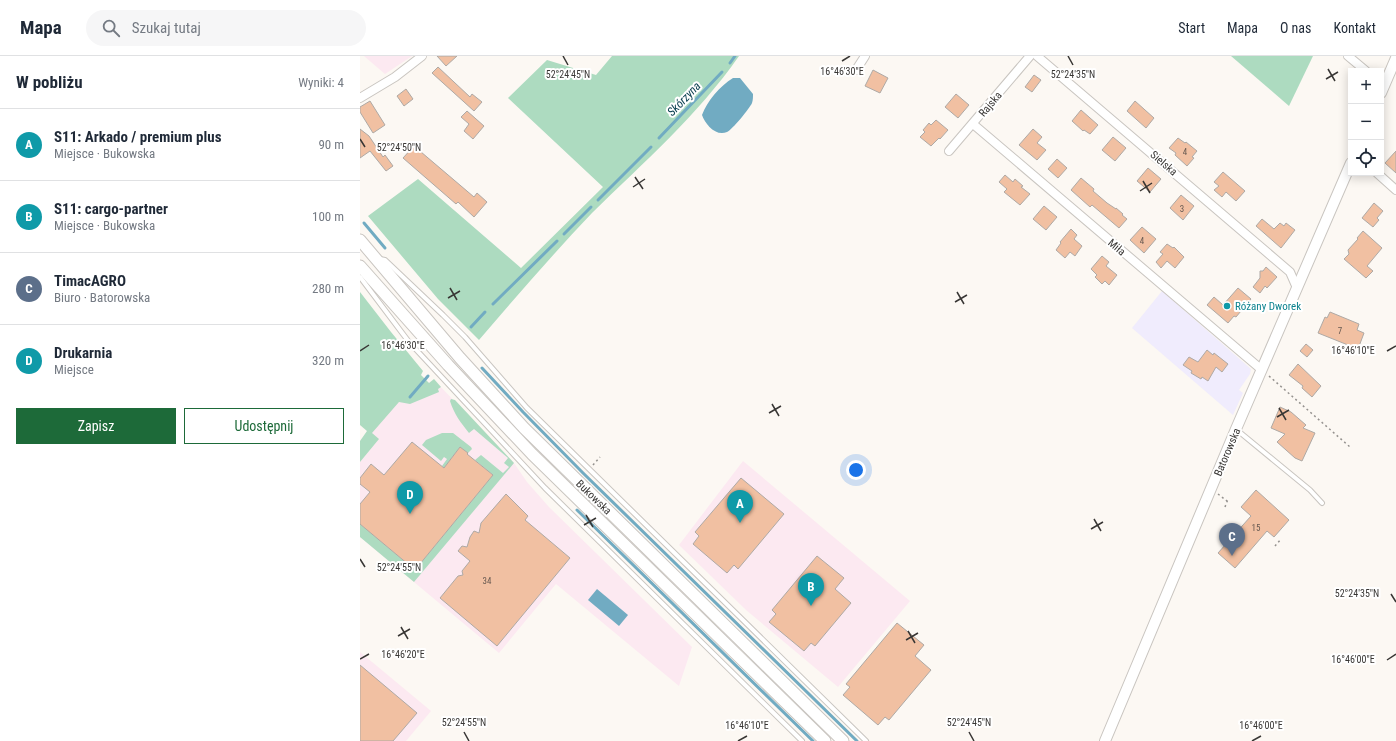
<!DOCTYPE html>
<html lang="pl">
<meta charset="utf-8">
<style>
body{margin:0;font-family:"Roboto Condensed",sans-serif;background:#f6f6f7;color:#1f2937}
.controls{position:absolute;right:12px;top:12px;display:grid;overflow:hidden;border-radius:0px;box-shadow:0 2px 10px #0003}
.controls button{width:36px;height:36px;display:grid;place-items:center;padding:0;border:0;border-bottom:1px solid #e0e1e3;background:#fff;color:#1f2937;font:20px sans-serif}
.you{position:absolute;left:496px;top:414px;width:14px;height:14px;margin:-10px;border:3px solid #fff;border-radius:50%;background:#1a73e8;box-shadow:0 0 0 6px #1a73e833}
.badge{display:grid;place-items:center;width:26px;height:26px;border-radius:50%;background:#1d6a39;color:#fff;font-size:13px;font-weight:700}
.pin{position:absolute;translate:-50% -33px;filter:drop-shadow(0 1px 2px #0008)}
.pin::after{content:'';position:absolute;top:21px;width:14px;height:12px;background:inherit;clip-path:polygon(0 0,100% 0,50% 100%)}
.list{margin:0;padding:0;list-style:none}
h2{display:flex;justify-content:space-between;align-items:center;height:52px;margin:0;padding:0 16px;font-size:17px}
h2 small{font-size:13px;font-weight:400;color:#747a83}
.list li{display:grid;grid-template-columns:26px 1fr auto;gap:12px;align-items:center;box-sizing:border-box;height:72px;padding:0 16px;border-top:1px solid #e0e1e3}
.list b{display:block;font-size:15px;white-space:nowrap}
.list p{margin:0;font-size:13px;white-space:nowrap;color:#747a83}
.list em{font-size:13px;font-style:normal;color:#747a83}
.actions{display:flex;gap:8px;padding:12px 16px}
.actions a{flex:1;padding:9px 0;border:1px solid #1d6a39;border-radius:0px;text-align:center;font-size:14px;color:#1d6a39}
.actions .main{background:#1d6a39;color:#fff}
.icon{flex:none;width:22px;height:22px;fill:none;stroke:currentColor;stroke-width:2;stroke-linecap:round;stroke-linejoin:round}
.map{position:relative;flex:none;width:1036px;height:685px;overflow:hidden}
header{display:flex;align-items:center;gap:24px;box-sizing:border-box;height:56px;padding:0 20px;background:#fff;border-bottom:1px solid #e0e1e3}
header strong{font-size:19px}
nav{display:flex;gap:22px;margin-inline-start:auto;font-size:14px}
.search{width:280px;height:36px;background:#f6f6f7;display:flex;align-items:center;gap:10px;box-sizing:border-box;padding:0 14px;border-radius:22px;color:#747a83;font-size:15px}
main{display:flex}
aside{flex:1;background:#fff}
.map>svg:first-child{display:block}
</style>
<header>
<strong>Mapa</strong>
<div class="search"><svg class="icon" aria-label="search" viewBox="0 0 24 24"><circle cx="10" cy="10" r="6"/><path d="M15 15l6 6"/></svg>Szukaj tutaj</div>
<nav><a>Start</a><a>Mapa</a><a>O nas</a><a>Kontakt</a></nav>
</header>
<main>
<aside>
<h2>W pobliżu<small>Wyniki: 4</small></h2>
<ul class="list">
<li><span class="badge" style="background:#0f9aa8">A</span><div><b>S11: Arkado / premium plus</b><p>Miejsce · Bukowska</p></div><em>90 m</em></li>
<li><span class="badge" style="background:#0f9aa8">B</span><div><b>S11: cargo-partner</b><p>Miejsce · Bukowska</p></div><em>100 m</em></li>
<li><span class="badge" style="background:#5c6f8a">C</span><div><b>TimacAGRO</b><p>Biuro · Batorowska</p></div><em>280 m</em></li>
<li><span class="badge" style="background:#0f9aa8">D</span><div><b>Drukarnia</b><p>Miejsce</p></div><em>320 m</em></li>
</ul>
<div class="actions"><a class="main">Zapisz</a><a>Udostępnij</a></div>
</aside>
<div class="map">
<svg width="1036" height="685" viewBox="0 0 1036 685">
<rect width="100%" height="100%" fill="#fcf8f3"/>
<g fill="#fce9f1">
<path d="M 4,0 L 52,0 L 25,18 Z"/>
<path d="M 61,320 L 69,327 L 76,326 L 154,407 L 167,426 L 189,451 L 332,591 L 319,630 L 196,528 L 139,597 L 0,481 L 0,406 L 18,384 L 11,377 Z"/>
<path d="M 383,405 L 550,545 L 478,631 L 386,554 L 319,489 Z"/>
<path d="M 0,596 L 71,655 L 46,685 L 0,685 Z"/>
</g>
<path fill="#f0ecfd" d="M 802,235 L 891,313 L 890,318 L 879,334 L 883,337 L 873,359 L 772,272 Z"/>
<g fill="#addbc0">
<path d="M 252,0 L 379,0 C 338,59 283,107 232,157 C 193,198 156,241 119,284 L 78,243 L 8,160 L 58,123 L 161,212 L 243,131 L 148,42 L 187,4 L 236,19 Z"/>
<path d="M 871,0 L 953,0 L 929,50 Z"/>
<path d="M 0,236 L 31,276 L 63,315 L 61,319 L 69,327 L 74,323 L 81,331 L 78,333 L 79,336 L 50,348 L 39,346 L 12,377 L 19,383 L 0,406 L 0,385 L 7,375 L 0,369 Z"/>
<path d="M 91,343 L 95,344 L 154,407 L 54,526 L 0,481 L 0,468 L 55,514 L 133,419 L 115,404 L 121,399 L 143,417 L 149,411 L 144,407 L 148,402 L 114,373 L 109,377 C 101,367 94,358 90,345 Z"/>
<path d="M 82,377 L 93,377 L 111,391 L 112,393 L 108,397 L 100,391 L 84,412 L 82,410 L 87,403 L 84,401 L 81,405 L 62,389 L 66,384 Z"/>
</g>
<g fill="#71abc2">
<path d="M 373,22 L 380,22 L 393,38 C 393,41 393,44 392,47 C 390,52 372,74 367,76 C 356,81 345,68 342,59 C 347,45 360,30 373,22 Z"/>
<path d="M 237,533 L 268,559 L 259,570 L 228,544 Z"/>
</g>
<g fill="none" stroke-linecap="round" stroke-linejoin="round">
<g stroke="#71abc2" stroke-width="3">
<path d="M 370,7 L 375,0"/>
<path d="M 299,82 L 362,16"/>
<path d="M 238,144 L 291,91"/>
<path d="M 4,167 L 25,192"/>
<path d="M 204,178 L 231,151"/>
<path d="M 133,248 L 197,185"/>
<path d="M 111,271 L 125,256"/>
<path d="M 122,312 L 163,356 L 223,417 L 497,685"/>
<path d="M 50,341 L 68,320"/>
<path d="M 217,454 L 453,685"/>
</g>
</g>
<g fill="#f1c0a2" stroke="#aea9a5">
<path d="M 77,0 L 97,0 L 86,10 Z"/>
<path d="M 78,11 L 110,41 L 112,38 L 122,46 L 114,55 L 72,17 Z"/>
<path d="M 513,14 L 528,22 L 520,37 L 505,30 Z"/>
<path d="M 674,19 L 681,24 L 672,36 L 665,31 Z"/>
<path d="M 46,33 L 53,43 L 44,50 L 37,40 Z"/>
<path d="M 596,38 L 609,49 L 598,62 L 585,51 Z"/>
<path d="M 10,45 L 25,69 L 13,77 L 0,56 L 0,51 Z"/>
<path d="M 775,45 L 794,62 L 786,72 L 767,55 Z"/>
<path d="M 721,54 L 738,69 L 730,78 L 724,74 L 723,75 L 712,65 Z"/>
<path d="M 107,55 L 124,70 L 113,83 L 104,75 L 109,68 L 101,61 Z"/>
<path d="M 576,64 L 588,74 L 580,83 L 579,82 L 571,90 L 560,81 L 565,76 L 563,74 L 569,67 L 571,69 Z"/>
<path d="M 0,73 L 9,80 L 23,101 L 25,99 L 33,110 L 26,115 L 10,95 L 0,102 Z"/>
<path d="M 673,73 L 682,81 L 677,87 L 686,94 L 677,104 L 659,89 Z"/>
<path d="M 753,81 L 766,92 L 755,105 L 742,94 Z"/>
<path d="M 818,82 L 825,87 L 826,86 L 837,95 L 832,101 L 834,102 L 827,110 L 815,99 L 816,97 L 809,92 Z"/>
<path d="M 54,90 L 114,141 L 117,137 L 127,146 L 114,161 L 98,146 L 96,148 L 43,102 Z"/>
<path d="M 1036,95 L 1036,117 L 1025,107 Z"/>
<path d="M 697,103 L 707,112 L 698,122 L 688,113 Z"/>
<path d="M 788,112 L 801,123 L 790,136 L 777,125 Z"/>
<path d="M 863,116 L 885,135 L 876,145 L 866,136 L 862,141 L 854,134 L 859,130 L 854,126 Z"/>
<path d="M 645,119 L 653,126 L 655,123 L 663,130 L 661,131 L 670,138 L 660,149 L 644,136 L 647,133 L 639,126 Z"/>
<path d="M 721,122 L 734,133 L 733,135 L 747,147 L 756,153 L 756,152 L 763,158 L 762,159 L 767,163 L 759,172 L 732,149 L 730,151 L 711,134 Z"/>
<path d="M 821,139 L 834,150 L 823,164 L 810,152 Z"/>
<path d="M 1014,147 L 1023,155 L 1017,162 L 1019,164 L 1013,171 L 1002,162 Z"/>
<path d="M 684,150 L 697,161 L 686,174 L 673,163 Z"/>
<path d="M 902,163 L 914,173 L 920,167 L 924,170 L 926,167 L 935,174 L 921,192 L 896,170 Z"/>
<path d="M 782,171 L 796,183 L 784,197 L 770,184 Z"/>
<path d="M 711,173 L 717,179 L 714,183 L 722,190 L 715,200 L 710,196 L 705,202 L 696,194 L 701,187 L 700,186 Z"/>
<path d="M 1003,175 L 1022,192 L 1007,210 L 1013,215 L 1006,222 L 984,203 L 989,198 L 988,194 L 998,183 L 997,182 Z"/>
<path d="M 807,188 L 813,192 L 814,191 L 824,201 L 815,212 L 807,205 L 801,212 L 796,206 L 803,198 L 800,196 Z"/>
<path d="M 742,200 L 749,206 L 746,210 L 757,219 L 749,229 L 745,225 L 742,228 L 735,221 L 737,219 L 731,213 Z"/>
<path d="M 906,211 L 917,221 L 907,232 L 905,230 L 900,237 L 893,231 L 900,222 L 900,215 L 903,215 Z"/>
<path d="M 878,232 L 891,243 L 876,261 L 874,260 L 868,267 L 847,249 L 854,241 L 863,249 Z"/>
<path d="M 970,256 L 999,268 L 997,274 L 1004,277 L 998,293 L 958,277 L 965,261 L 967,262 Z"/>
<path d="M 946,288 L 953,294 L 947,301 L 940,295 Z"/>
<path d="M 847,294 L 853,299 L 854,297 L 868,308 L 862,316 L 856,311 L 848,325 L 842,321 L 841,323 L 831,317 L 832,315 L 823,309 L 829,301 L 838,306 Z"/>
<path d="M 938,308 L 961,330 L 952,341 L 942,332 L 943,330 L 929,319 Z"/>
<path d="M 920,351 L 931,356 L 946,369 L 943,372 L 955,377 L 942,405 L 935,402 L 917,386 L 925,378 L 911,372 Z"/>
<path d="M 52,386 L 84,412 L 100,391 L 108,397 L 107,398 L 133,419 L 55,514 L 0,468 L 0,448 L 10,436 L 0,428 L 0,422 L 11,408 L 24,419 Z"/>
<path d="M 381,422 L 424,458 L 378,513 L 374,509 L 367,517 L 333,488 L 339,480 L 335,476 Z"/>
<path d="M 896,434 L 929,464 L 914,481 L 907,475 L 875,512 L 858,497 L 891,460 L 881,451 Z"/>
<path d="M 146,438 L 168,460 L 165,464 L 210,502 L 137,590 L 80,542 L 98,520 L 103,519 L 102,515 L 110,505 L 98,495 L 102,490 L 107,491 L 110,481 L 114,475 L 119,477 L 121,467 Z"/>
<path d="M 457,500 L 484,522 L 475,533 L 491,547 L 455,590 L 451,587 L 444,595 L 409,566 L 416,558 L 412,554 Z"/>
<path d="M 537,567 L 564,589 L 555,600 L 571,614 L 529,664 L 525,661 L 518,669 L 483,639 L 490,631 L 486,628 Z"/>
<path d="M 0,609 L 57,657 L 33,685 L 0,685 Z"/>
</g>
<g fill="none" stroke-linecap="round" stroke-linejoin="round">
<defs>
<g id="service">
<path d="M 20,203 L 25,204 L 83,259 L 105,281 L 167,352 L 506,685"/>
<path d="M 0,221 L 49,286 L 185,432 L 442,685"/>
<path d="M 877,374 L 950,434 L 962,447"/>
</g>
<g id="minor">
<path d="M 677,0 L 930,216 L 937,232"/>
<path d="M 988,0 L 1006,15"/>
<path d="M 496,14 L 505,0"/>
<path d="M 0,42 L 35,21 L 62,0"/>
<path d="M 613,68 L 902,314"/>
<path d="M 589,95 L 670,0"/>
<path d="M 1017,117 L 1036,134"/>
</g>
<g id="tertiary">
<path d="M 1021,37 L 1036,2"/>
<path d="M 745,685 L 876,373 L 991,107"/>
</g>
<g id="secondary">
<path d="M 0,184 L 100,302 L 164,372 L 483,685"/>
<path d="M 0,210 L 88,309 L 172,398 L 465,685"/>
</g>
</defs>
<use href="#service" stroke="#c9c5c0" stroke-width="6"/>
<use href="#minor" stroke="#c9c5c0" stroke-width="10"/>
<use href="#tertiary" stroke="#c9c5c0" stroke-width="12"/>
<use href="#secondary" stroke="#c9c5c0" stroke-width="13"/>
<g stroke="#95928f" stroke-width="1.5" stroke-dasharray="2 3" stroke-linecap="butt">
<path d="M 909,320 L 990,391"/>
<path d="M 233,409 L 240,401"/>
<path d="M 858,438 L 867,445"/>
<path d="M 865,451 L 868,443"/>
<path d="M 915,490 L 921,483"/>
</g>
<use href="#service" stroke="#fff" stroke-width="4"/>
<use href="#minor" stroke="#fff" stroke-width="8"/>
<use href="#tertiary" stroke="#fff" stroke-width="10"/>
<use href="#secondary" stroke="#fff" stroke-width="11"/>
</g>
<path fill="none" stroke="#383634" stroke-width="1.5" d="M 203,0 L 208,9M 708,0 L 713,9M 482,5 L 490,0M 968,13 L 975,25M 966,23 L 978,16M 0,83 L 5,91M 275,121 L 283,133M 783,125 L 790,137M 273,131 L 285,123M 780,135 L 792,127M 90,232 L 97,244M 597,236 L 604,248M 88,242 L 100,235M 595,246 L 607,239M 0,295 L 9,289M 1027,295 L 1036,290M 412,348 L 419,360M 919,352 L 926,364M 409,357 L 421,350M 917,361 L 929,354M 226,459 L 233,471M 734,463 L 741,475M 224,469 L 236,462M 731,473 L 743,466M 0,503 L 5,511M 1031,538 L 1036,546M 41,571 L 48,583M 548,575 L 555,587M 38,580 L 50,573M 546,584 L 558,577M 0,603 L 9,598M 1027,604 L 1036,598M 104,676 L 109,685M 609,676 L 614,685M 378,685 L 387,680M 892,685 L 901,680"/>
<circle fill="#0f9aa8" stroke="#fff" stroke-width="1.5" cx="867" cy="250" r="4"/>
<g text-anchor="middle" stroke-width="4" stroke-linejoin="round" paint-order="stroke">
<g font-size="9" fill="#665850">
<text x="825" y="99">4</text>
<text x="822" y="156">3</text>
<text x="782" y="188">4</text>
<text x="980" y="278">7</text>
<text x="896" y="475">15</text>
<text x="127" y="528">34</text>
</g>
<g font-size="11" fill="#383634" stroke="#fff">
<text transform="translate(630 48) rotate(-50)" y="4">Rajska</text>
<text transform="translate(804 107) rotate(41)" y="4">Sielska</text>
<text transform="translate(757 191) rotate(40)" y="4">Miła</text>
<text transform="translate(867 396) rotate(-67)" y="4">Batorowska</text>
<text transform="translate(234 441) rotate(44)" y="4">Bukowska</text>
</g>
<g font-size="11" fill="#0d838f" stroke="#fff" text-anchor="start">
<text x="875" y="254">Różany Dworek</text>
</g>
<g font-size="12" font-style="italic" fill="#0c4051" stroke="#fff">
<text transform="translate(324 43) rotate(-46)" y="4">Skórzyna</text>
</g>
</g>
<g font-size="10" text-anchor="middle" fill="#383634" stroke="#fff" stroke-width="4" stroke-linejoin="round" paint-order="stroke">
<text x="482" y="19">16°46'30"E</text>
<text x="208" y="22">52°24'45"N</text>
<text x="713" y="22">52°24'35"N</text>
<text x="39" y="95">52°24'50"N</text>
<text x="43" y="293">16°46'30"E</text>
<text x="993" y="298">16°46'10"E</text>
<text x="39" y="515">52°24'55"N</text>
<text x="997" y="541">52°24'35"N</text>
<text x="43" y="602">16°46'20"E</text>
<text x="993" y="607">16°46'00"E</text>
<text x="104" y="670">52°24'55"N</text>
<text x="609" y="670">52°24'45"N</text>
<text x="387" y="673">16°46'10"E</text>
<text x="901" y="673">16°46'00"E</text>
</g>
</svg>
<div class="controls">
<button>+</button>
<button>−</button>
<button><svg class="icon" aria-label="locate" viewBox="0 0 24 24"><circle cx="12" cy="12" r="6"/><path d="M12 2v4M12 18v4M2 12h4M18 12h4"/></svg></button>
</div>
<div class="you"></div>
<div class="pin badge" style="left:380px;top:467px;background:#0f9aa8">A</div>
<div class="pin badge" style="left:451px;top:550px;background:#0f9aa8">B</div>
<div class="pin badge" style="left:872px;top:500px;background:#5c6f8a">C</div>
<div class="pin badge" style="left:50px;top:458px;background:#0f9aa8">D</div>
</div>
</main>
